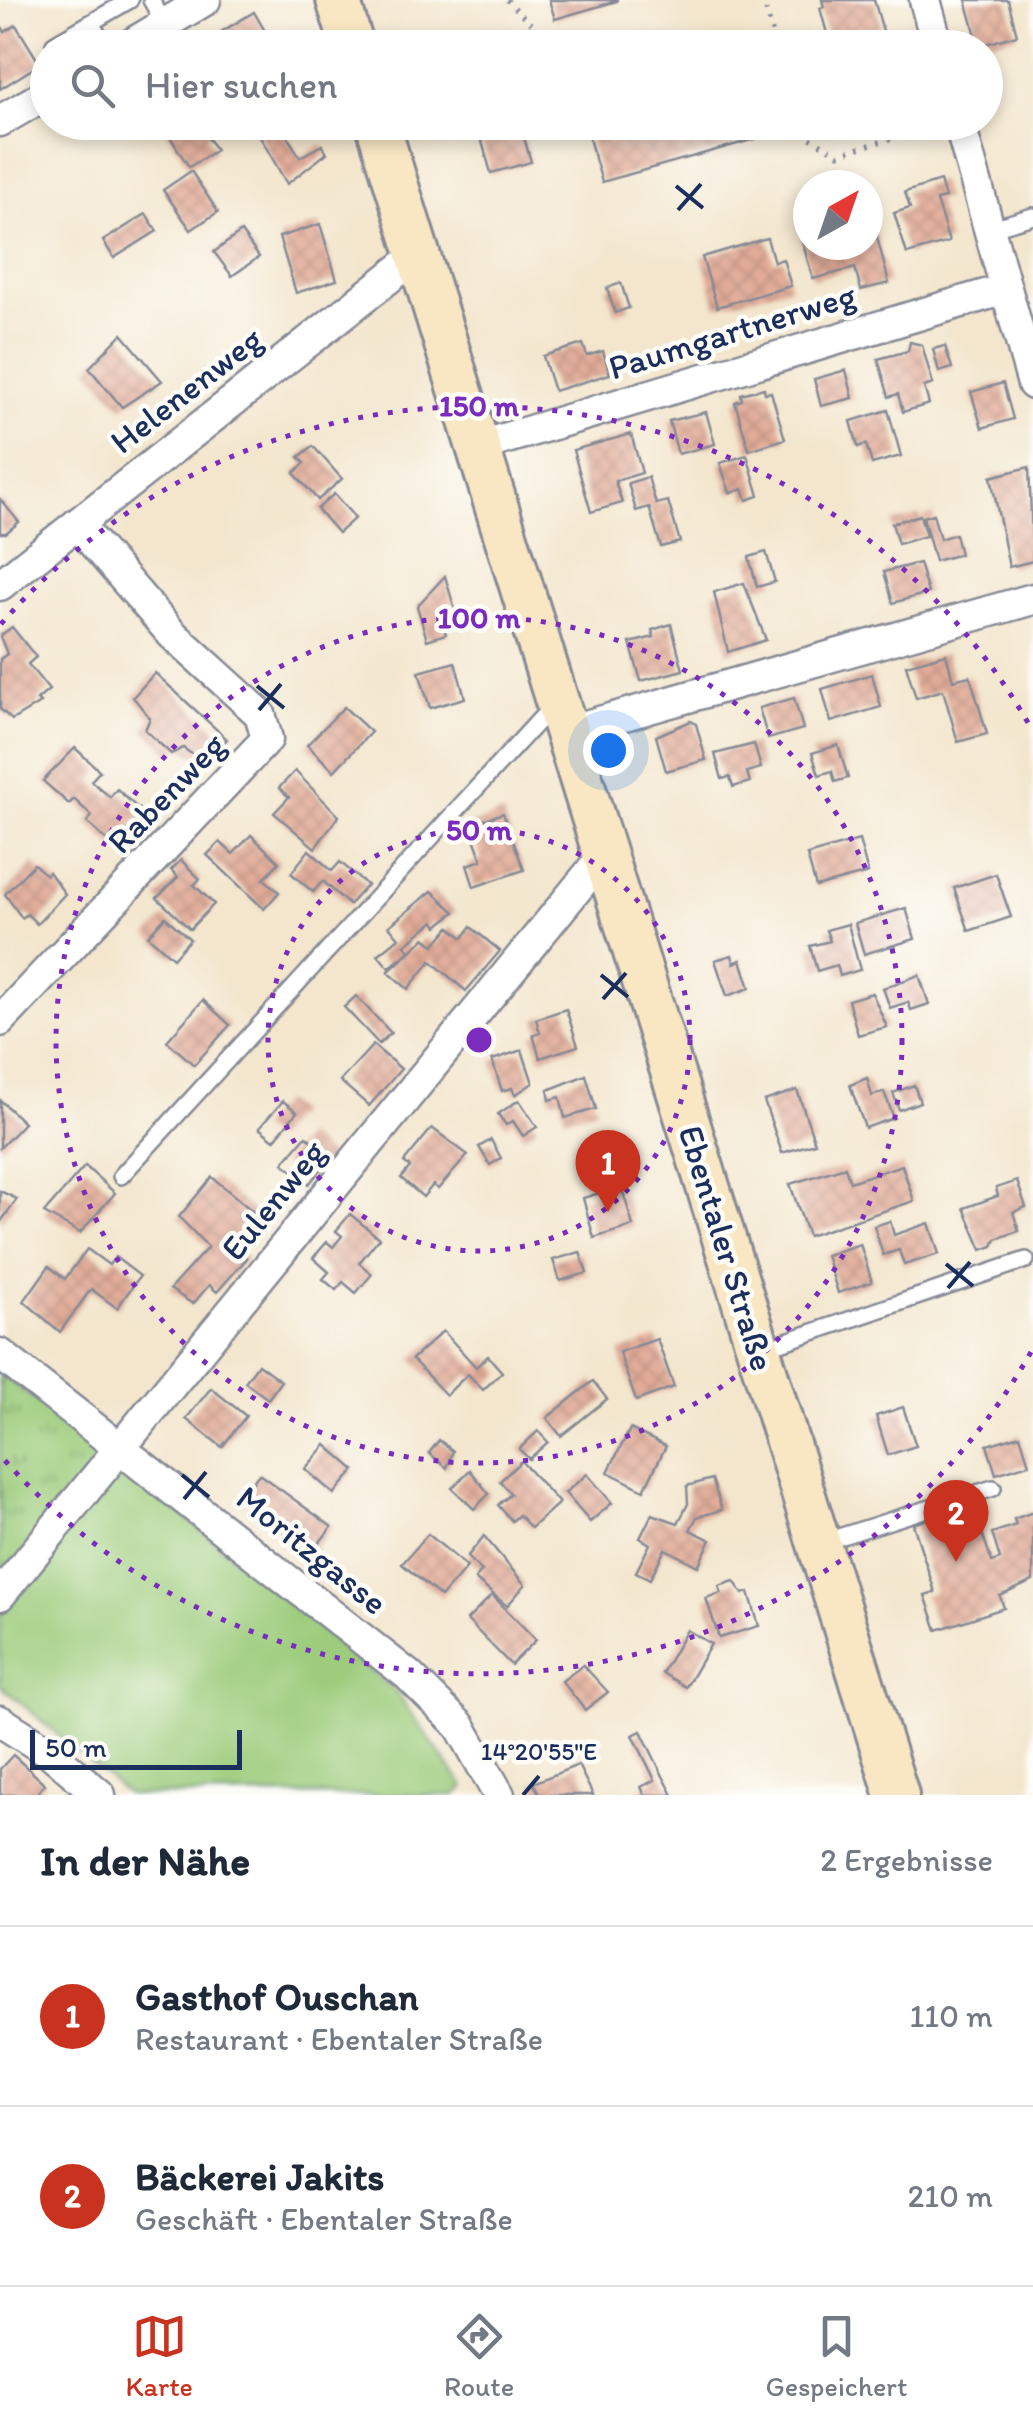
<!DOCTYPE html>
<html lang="de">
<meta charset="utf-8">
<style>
body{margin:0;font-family:Itim,sans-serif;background:#f2f2f3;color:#1f2937}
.compass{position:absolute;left:793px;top:170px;width:90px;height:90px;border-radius:50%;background:#fff;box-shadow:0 5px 15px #0003;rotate:40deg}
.scale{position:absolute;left:30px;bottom:25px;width:212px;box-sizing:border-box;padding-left:10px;border:5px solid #1b2f5e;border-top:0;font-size:28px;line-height:35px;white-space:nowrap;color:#1b2f5e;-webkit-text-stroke:8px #fdfcf7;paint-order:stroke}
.you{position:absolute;left:608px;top:750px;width:35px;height:35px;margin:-25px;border:8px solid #fff;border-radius:50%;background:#1a73e8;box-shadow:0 0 0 15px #1a73e833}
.badge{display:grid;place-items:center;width:65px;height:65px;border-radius:50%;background:#c8321e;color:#fff;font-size:32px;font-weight:700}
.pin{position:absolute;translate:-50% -82px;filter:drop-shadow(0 2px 5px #0008)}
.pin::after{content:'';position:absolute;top:52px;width:35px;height:30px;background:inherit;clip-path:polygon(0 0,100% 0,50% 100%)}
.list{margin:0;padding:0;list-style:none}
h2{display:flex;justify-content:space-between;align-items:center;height:130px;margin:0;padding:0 40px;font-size:42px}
h2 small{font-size:32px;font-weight:400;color:#747a83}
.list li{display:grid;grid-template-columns:65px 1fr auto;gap:30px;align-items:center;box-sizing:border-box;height:180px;padding:0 40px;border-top:2px solid #e0e1e3}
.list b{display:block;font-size:38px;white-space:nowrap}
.list p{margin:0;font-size:32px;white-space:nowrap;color:#747a83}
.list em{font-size:32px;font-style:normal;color:#747a83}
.icon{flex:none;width:55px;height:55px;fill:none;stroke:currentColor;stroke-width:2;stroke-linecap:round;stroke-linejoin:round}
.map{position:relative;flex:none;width:1033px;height:1795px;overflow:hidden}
.search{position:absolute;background:#fff;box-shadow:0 5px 15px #0003;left:30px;right:30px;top:30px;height:110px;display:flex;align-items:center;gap:25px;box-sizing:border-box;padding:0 35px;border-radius:55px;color:#747a83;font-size:38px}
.sheet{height:490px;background:#fff}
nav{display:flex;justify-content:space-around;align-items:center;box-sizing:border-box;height:140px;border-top:2px solid #e0e1e3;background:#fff;font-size:28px;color:#747a83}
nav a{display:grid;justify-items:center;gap:5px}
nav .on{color:#c8321e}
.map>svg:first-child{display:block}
</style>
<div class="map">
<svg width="1033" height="1795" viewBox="0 0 1033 1795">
<defs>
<pattern id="park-tufts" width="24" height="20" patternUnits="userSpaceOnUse" patternTransform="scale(2.5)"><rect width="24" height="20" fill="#9ccc7b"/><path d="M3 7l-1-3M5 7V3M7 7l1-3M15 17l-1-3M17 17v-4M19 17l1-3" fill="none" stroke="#7ea668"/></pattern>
<pattern id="building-cross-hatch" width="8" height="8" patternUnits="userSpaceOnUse" patternTransform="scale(2.5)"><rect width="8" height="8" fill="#e2ac98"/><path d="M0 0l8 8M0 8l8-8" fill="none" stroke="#c19485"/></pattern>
</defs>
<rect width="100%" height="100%" fill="#fdfcf7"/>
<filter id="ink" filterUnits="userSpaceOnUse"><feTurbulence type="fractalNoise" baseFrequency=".01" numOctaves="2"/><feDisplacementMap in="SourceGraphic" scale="20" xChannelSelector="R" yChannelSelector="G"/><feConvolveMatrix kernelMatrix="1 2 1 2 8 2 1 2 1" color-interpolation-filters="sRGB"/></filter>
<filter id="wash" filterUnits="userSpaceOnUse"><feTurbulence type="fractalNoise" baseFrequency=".0048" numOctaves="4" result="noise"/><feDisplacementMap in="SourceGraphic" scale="40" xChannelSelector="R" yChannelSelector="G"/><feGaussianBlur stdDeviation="2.25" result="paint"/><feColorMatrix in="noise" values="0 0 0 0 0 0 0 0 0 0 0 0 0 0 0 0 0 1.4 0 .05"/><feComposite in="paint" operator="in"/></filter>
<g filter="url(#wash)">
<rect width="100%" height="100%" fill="#f3e6cd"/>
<path fill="#9ccc7b" stroke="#5c7e6c" stroke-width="2.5" d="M 121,1464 L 395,1691 L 464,1787 L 455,1795 L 128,1795 L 0,1685 L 0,1615 Z"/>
<path fill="url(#park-tufts)" stroke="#5c7e6c" stroke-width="2.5" d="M 0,1373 L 104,1453 L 0,1580 Z"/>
<g id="blocks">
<g fill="url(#building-cross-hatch)">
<path d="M 549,0 L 617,0 L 617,1 L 555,19 Z"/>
<path d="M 822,0 L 874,0 L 888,48 L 831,48 L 820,8 L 824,7 Z"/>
<path d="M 966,0 L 1008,0 L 1017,35 L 979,46 Z"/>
<path d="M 254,12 L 270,40 L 258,46 L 255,41 L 244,48 L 230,48 L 221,32 Z"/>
<path d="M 0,24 L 5,32 L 16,25 L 40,64 L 0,89 Z"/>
<path d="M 176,122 L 226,122 L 206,135 L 216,150 L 189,167 L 165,129 Z"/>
<path d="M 633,122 L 782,122 L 784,131 L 602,182 L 588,135 Z"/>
<path d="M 279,123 L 300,157 L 322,145 L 327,153 L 287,184 L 259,135 Z"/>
<path d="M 521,127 L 531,162 L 491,173 L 481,138 Z"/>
<path d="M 191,171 L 218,212 L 191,230 L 163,190 Z"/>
<path d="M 940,181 L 945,198 L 936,200 L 949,242 L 907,254 L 894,213 L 910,208 L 905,192 Z"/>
<path d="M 146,214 L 157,231 L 114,258 L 103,241 Z"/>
<path d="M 871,214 L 889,283 L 861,290 L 855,268 L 813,279 L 799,230 L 808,227 L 808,245 L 868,245 Z"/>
<path d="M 320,224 L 337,280 L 296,293 L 279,237 Z"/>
<path d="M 241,232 L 259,257 L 232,276 L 214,252 Z"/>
<path d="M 767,238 L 774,262 L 783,259 L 791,286 L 717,307 L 702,257 Z"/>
<path d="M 621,283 L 629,308 L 615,313 L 607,288 Z"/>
<path d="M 122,334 L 162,381 L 122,407 L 89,368 Z"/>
<path d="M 910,342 L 922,345 L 933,384 L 924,387 L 929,404 L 903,412 L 898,394 L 889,397 L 878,359 L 908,351 Z"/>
<path d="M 583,344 L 587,356 L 603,351 L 610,374 L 554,391 L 543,356 Z"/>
<path d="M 945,346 L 952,368 L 939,372 L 933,349 Z"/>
<path d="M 846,370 L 853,398 L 821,406 L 814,379 Z"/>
<path d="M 1003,383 L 1013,419 L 982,428 L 971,392 Z"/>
<path d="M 764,388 L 765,393 L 771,392 L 785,439 L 749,450 L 735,402 L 742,400 L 741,394 Z"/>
<path d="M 888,410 L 901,456 L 872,464 L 866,444 L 858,447 L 851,421 Z"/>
<path d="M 706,412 L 715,444 L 678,454 L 669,421 Z"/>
<path d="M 631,434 L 642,473 L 615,481 L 622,503 L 591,512 L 573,450 Z"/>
<path d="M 313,446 L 342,479 L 318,500 L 294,473 L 305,463 L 299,457 Z"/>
<path d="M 747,455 L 759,496 L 747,500 L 743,489 L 730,493 L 720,463 Z"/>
<path d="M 1029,467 L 1033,561 L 1009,567 L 991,477 Z"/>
<path d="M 648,477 L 656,504 L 668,501 L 680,542 L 661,547 L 649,507 L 636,511 L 628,483 Z"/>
<path d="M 334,494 L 355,518 L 338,533 L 317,509 Z"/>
<path d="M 0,499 L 19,522 L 6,533 L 0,533 Z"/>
<path d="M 933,514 L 940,539 L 955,534 L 960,554 L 935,561 L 923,517 Z"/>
<path d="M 920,515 L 926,536 L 898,544 L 892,523 Z"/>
<path d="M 766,552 L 775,582 L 757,587 L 749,557 Z"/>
<path d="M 919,563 L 928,593 L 893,603 L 884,572 Z"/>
<path d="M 445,576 L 457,617 L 442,622 L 446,634 L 427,640 L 417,606 Z"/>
<path d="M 744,583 L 766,640 L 728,652 L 714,592 Z"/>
<path d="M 671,624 L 683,670 L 641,681 L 630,643 L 654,637 L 652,630 Z"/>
<path d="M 12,627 L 36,657 L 28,664 L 49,690 L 37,700 L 40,703 L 12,720 L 0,709 L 0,659 L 7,654 L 0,636 Z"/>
<path d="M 946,654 L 953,680 L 970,676 L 987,734 L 958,742 L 943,690 L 916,698 L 906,665 Z"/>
<path d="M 455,662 L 465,698 L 430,708 L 419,672 Z"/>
<path d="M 155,673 L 227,739 L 205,763 L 183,748 L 171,754 L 145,730 L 150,718 L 133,697 Z"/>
<path d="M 872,674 L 881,707 L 831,722 L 822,689 Z"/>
<path d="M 794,698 L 803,729 L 768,739 L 759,708 Z"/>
<path d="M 344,707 L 371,732 L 334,771 L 307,745 Z"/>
<path d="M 691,721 L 696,724 L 706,760 L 666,771 L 656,736 Z"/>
<path d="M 754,744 L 761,768 L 747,772 L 750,782 L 733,787 L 730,777 L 722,779 L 715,754 Z"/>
<path d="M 838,745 L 848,778 L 835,782 L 832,771 L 819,775 L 812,753 Z"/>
<path d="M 75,748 L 100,771 L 91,781 L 110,797 L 117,789 L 143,813 L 112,846 L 87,822 L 92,816 L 74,799 L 69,804 L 43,781 Z"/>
<path d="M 295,771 L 339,816 L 315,848 L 274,813 L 289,797 L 279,788 Z"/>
<path d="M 503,813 L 524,870 L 474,887 L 467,865 L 482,860 L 469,825 Z"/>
<path d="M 251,835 L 279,862 L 264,879 L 279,892 L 264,909 L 207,855 L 220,842 L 233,854 Z"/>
<path d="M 859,840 L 868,873 L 816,887 L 807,855 Z"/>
<path d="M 309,850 L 332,871 L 340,862 L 367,885 L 349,905 L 323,881 L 313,892 L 291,873 Z"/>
<path d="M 181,860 L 200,879 L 194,885 L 214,904 L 190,929 L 157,898 L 178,877 L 171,870 Z"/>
<path d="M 34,864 L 46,875 L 49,872 L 65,894 L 37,924 L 27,914 L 22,918 L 5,894 Z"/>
<path d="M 996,874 L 1011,917 L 969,931 L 954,888 Z"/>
<path d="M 432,891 L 455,912 L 438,926 L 434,921 L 405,945 L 410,951 L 389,968 L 378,955 L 399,938 L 389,926 Z"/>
<path d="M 906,908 L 915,939 L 864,954 L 855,923 Z"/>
<path d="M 165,917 L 190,939 L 173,958 L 148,936 Z"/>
<path d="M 848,924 L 860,970 L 840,976 L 837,965 L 817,971 L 810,946 L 830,941 L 826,930 Z"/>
<path d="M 450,927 L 463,938 L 471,927 L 500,951 L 466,991 L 431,961 L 408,989 L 388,972 L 425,938 L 434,945 Z"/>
<path d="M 732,955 L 734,963 L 741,960 L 750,988 L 727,996 L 715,960 Z"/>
<path d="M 919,975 L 929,1004 L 911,1010 L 908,1002 L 890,1008 L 883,988 Z"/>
<path d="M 872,993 L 887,1027 L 858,1035 L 848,1000 Z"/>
<path d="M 356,996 L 391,1033 L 379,1044 L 344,1007 Z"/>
<path d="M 203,1000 L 230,1025 L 194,1065 L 167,1041 Z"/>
<path d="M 566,1009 L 578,1046 L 540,1058 L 533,1035 L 540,1033 L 536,1019 Z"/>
<path d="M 373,1045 L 401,1069 L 369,1106 L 340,1081 Z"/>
<path d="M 522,1050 L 533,1083 L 515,1095 L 512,1088 L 502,1091 L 492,1060 Z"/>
<path d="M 586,1075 L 596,1109 L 565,1118 L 560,1097 L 550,1100 L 548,1090 Z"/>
<path d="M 867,1078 L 872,1096 L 884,1092 L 894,1118 L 865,1128 L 850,1085 Z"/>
<path d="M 914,1085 L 920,1102 L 899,1110 L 893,1093 Z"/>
<path d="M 797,1090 L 815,1143 L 782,1153 L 764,1101 Z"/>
<path d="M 0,1100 L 24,1123 L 0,1148 Z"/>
<path d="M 519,1100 L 537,1127 L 523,1136 L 513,1121 L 506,1125 L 498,1114 Z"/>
<path d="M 283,1101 L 297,1112 L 274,1140 L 259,1128 Z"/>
<path d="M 432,1128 L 468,1155 L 438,1189 L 433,1185 L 423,1197 L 401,1178 L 410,1167 L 404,1162 Z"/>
<path d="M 306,1136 L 331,1157 L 309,1184 L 283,1163 Z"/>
<path d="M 491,1140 L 501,1158 L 490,1165 L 479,1147 Z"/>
<path d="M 902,1165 L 914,1201 L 808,1236 L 790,1184 L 845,1167 L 850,1182 Z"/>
<path d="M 85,1166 L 115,1193 L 80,1233 L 44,1213 Z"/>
<path d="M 212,1177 L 257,1215 L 232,1245 L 247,1258 L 217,1292 L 209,1285 L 193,1304 L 170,1289 L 208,1247 L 179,1217 Z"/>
<path d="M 1017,1181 L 1026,1207 L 1013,1212 L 1019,1231 L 996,1239 L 993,1246 L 982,1250 L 964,1208 L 998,1196 L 996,1188 Z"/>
<path d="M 614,1182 L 616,1190 L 622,1188 L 633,1226 L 594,1238 L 583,1198 L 603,1192 L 601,1186 Z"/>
<path d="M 0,1191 L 17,1199 L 0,1223 Z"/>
<path d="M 350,1214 L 379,1238 L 359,1263 L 372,1274 L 356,1293 L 343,1282 L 336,1290 L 323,1279 L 329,1272 L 313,1258 L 327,1242 L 333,1247 L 342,1236 L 336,1231 Z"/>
<path d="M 890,1221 L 894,1235 L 929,1223 L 939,1254 L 904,1265 L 899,1250 L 883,1255 L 874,1226 Z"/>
<path d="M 860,1244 L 872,1282 L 838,1293 L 826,1255 Z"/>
<path d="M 87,1249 L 109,1265 L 115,1257 L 140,1276 L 117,1308 L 91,1289 L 60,1332 L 24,1301 L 49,1266 L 65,1279 Z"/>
<path d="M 580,1252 L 587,1273 L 560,1281 L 553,1260 Z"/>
<path d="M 443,1331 L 476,1367 L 488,1356 L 502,1372 L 483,1390 L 468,1374 L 446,1395 L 412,1359 Z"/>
<path d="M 657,1339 L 674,1387 L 636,1401 L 619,1352 Z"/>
<path d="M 258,1364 L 281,1381 L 268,1399 L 245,1382 Z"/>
<path d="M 593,1381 L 607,1399 L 561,1436 L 547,1418 Z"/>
<path d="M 211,1388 L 246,1416 L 222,1447 L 186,1419 Z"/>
<path d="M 903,1407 L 916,1446 L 888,1455 L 876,1416 Z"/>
<path d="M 630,1429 L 666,1446 L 644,1490 L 608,1472 Z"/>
<path d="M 538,1431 L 548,1442 L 529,1459 L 519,1449 Z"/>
<path d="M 1020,1435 L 1029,1464 L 996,1474 L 987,1445 Z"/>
<path d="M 439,1440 L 453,1451 L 447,1468 L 429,1453 Z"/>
<path d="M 326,1445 L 355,1470 L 334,1494 L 305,1469 Z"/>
<path d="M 521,1461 L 559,1503 L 531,1528 L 519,1515 L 512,1521 L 498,1505 L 511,1494 L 500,1481 Z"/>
<path d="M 470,1470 L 489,1494 L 474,1509 L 452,1488 Z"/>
<path d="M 259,1474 L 332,1527 L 310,1554 L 241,1497 Z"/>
<path d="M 587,1474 L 612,1503 L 590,1522 L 565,1493 Z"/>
<path d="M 712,1479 L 722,1510 L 697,1517 L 690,1530 L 711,1540 L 698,1566 L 665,1549 L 650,1579 L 636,1572 L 650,1544 L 640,1538 L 652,1514 L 678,1523 L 688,1504 L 687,1486 Z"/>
<path d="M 972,1504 L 992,1562 L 1000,1559 L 992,1533 L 1016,1525 L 1014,1519 L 1033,1512 L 1033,1581 L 1000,1596 L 1004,1608 L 937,1630 L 925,1595 L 935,1592 L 913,1524 Z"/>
<path d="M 428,1534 L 467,1567 L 441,1597 L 402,1564 Z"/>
<path d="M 484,1536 L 525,1585 L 507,1606 L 475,1579 L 482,1571 L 467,1557 Z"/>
<path d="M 734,1581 L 743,1594 L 749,1592 L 759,1626 L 719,1638 L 706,1598 L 721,1593 L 719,1586 Z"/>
<path d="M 492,1595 L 536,1640 L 511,1665 L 467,1620 Z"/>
<path d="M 687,1630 L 711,1644 L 686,1687 L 662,1673 Z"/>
<path d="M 583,1665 L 608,1692 L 585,1710 L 562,1681 Z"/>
<path d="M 641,1731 L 663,1776 L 673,1795 L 645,1795 L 641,1787 L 655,1780 L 633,1735 Z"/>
<path d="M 13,1755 L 45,1784 L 35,1795 L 0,1795 L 0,1769 Z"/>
<path d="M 578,1765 L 593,1795 L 540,1795 L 533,1783 Z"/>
</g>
</g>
</g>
<g filter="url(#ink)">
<use href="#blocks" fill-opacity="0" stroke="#878a96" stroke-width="2.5"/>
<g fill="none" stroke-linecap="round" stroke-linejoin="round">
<defs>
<g id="lane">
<path d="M 151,0 L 165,24"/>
<path d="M 91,23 L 106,48"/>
<path d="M 56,48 L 54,44 L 130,0"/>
<path d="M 989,229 L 1033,216"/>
<path d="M 121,1176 L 552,706"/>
<path d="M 763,1349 L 1026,1260"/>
<path d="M 823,1542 L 993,1488"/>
</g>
<g id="street">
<path d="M 925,0 L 938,48"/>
<path d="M 125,48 L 205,0"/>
<path d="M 0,121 L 48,93"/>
<path d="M 959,122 L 1033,384"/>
<path d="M 480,446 L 1005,289"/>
<path d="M 0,585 L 419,254"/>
<path d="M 568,731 L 1033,599"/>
<path d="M 0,1021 L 267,739 L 260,714 L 172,634 L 77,524"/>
<path d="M 0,1354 L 408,1675 L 460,1726 L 499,1795"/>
<path d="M 0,1595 L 606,853"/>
<path d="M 0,1721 L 52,1754 L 100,1795"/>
</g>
<g id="secondary">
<path d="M 338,0 L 353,48"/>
<path d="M 377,122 L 897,1795"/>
</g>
</defs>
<use href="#lane" stroke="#878a96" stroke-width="20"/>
<use href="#street" stroke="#878a96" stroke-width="35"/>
<use href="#secondary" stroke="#878a96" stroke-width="48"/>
<g stroke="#878a96" stroke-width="5" stroke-dasharray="2.5 8" stroke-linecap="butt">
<path d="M 507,0 L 555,48"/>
<path d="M 763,0 L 777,48"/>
<path d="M 800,122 L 803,134 L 839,154 L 934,126"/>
</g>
<use href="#lane" stroke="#fff" stroke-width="15"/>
<use href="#street" stroke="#fff" stroke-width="30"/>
<use href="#secondary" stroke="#f9e7c3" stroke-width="42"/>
</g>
</g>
<path fill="none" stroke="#1b2f5e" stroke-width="4" d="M 676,186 L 703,208M 678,210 L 701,184M 257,686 L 284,708M 259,710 L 281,684M 601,975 L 628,997M 603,999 L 626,973M 946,1264 L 973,1286M 948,1288 L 970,1262M 182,1475 L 209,1497M 184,1499 L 206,1472M 523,1795 L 539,1776"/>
<g fill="none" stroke="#7b2cbf" stroke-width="5" stroke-dasharray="5 10">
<circle cx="479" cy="1040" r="211"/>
<circle cx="479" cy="1040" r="423"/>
<path d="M1031 1352A634 634 0 0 1 1 1456M1 624A634 634 0 0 1 1031 728"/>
</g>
<g text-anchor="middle" stroke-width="9" stroke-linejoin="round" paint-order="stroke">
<g font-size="35" fill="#1b2f5e" stroke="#fdfcf7">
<text transform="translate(732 331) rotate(-17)" y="12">Paumgartnerweg</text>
<text transform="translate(186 390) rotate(-38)" y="12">Helenenweg</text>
<text transform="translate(166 793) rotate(-46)" y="12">Rabenweg</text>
<text transform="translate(273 1200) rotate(-51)" y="12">Eulenweg</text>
<text transform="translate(727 1248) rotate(73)" y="12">Ebentaler Straße</text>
<text transform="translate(312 1550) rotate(39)" y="12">Moritzgasse</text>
</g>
</g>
<g font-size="25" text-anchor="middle" fill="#1b2f5e" stroke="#fdfcf7" stroke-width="9" stroke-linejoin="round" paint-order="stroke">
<text x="539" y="1760">14°20'55"E</text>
</g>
<circle cx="479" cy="1040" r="15" fill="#7b2cbf" stroke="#fdfcf7" stroke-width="5"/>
<g font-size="30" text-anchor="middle" font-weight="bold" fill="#7b2cbf" stroke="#fdfcf7" stroke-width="9" stroke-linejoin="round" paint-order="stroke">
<text x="479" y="416">150 m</text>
<text x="479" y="628">100 m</text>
<text x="479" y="840">50 m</text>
</g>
</svg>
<svg class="compass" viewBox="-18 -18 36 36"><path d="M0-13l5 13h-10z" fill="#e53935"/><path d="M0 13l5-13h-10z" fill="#747a83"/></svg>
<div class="scale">50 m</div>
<div class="you"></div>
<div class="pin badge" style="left:608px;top:1212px">1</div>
<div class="pin badge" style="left:956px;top:1562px">2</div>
<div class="search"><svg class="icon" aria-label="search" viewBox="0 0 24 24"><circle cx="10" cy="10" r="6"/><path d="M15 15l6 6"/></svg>Hier suchen</div>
</div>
<section class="sheet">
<h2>In der Nähe<small>2 Ergebnisse</small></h2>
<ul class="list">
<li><span class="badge">1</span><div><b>Gasthof Ouschan</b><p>Restaurant · Ebentaler Straße</p></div><em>110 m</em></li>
<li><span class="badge">2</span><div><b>Bäckerei Jakits</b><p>Geschäft · Ebentaler Straße</p></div><em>210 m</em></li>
</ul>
</section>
<nav>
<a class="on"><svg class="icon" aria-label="map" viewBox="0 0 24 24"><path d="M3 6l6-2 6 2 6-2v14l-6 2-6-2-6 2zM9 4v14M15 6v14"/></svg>Karte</a>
<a><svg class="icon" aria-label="directions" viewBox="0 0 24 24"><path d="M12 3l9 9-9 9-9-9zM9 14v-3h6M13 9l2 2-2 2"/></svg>Route</a>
<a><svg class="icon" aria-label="saved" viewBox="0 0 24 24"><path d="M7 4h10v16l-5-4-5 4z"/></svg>Gespeichert</a>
</nav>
